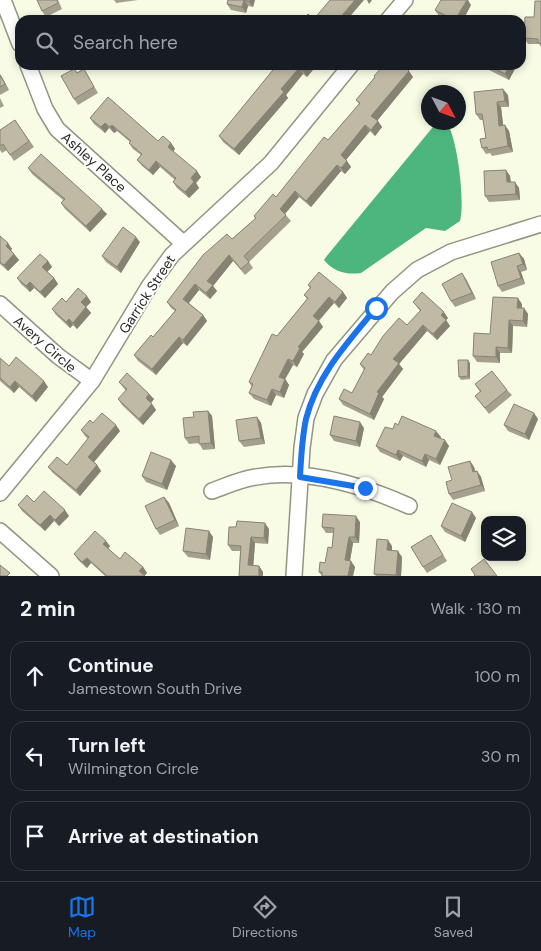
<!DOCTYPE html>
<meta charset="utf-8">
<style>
body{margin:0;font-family:"DM Sans",sans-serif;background:#20242c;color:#f1f3f6}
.controls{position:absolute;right:15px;bottom:15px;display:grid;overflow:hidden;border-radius:10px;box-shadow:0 2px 8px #0003}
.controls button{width:45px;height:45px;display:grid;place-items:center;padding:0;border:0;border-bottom:1px solid #363941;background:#171b24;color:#f1f3f6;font:25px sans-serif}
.compass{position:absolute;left:421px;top:85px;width:45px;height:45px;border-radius:50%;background:#171b24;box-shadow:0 2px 8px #0003;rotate:131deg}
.stop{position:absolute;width:15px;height:15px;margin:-11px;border:4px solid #1a73e8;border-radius:50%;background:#fff}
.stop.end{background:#1a73e8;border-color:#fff;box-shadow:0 1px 5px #0008}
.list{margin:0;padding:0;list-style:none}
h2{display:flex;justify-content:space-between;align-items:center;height:65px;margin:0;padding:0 20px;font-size:21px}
h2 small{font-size:16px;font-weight:400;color:#9ea1a6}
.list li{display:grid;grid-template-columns:32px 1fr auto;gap:15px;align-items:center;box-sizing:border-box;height:70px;margin:0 10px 10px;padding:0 10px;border:1px solid #363941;border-radius:15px}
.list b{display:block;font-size:19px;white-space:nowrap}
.list p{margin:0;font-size:16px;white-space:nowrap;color:#9ea1a6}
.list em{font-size:16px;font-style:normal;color:#9ea1a6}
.icon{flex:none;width:28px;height:28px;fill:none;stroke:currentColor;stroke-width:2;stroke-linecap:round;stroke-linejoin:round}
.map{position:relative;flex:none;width:541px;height:576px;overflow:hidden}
.search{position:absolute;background:#171b24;box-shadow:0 2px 8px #0003;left:15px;right:15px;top:15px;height:55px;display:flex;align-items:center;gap:12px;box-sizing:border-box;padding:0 18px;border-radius:15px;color:#9ea1a6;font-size:19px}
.sheet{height:305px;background:#171b24}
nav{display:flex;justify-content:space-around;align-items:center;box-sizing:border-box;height:70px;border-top:1px solid #363941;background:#171b24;font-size:14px;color:#9ea1a6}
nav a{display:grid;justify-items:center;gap:2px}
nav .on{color:#1a73e8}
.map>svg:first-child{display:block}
</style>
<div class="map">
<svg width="541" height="576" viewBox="0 0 541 576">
<rect width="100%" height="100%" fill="#f8fce5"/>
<path fill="#4db57e" d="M 443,124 L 449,127 C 458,145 465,202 460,221 L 445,231 L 426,228 L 361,273 C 346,275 334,272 324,260 L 326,257 L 428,133 L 433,127 Z"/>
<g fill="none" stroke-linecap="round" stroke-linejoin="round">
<defs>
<g id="minor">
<path d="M 3,0 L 20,44"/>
<path d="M 388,20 L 405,0"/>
<path d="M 28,65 L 45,109 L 57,129 L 183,243"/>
<path d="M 0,304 L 58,356 L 92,381"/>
<path d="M 212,491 C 226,486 241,479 256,477 C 306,468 364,486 409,506"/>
<path d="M 0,493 L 92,381 L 150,285 L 172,255 L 271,163 L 351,65"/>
<path d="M 0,531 L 51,576"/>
<path d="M 294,576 L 302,448 L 306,418 L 315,394 L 334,360 L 392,292 L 417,270 L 451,252 L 541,224"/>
</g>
</defs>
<use href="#minor" stroke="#929681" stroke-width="18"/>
<use href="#minor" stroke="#fff" stroke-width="15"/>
</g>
<g fill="#a5a08e">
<path d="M 37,0 L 58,0 L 62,9 L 46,17 L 42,11 Z"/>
<path d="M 114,0 L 138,0 L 116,3 Z"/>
<path d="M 228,0 L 255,0 L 253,7 L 248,6 L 246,13 L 231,10 L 227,4 Z"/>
<path d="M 541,1 L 541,47 L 539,44 L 528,44 L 524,38 L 534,17 Z"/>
<path d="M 471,5 L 463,20 L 447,20 L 439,16 L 435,10 Z"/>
<path d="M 277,65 L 317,65 L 307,77 L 303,74 L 286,95 L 288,98 L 239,155 L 223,142 L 219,136 Z"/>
<path d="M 486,65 L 517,65 L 509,80 L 489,70 Z"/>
<path d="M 84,69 L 98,93 L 78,105 L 74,99 L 77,73 Z"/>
<path d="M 386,69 L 413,77 L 377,121 L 382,127 L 375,136 L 370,131 L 346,160 L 351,167 L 345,174 L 341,171 L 311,207 L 299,197 L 285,214 L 291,221 L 249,262 L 253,268 L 245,275 L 233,261 L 213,286 L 217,291 L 210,299 L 199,290 L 189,303 L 203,315 L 207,321 L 187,346 L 183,343 L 156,375 L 138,361 L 134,355 L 153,337 L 175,311 L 171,308 L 167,302 L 232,239 L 255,219 L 254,216 L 276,197 L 328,140 L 359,104 L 356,100 L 375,77 L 374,76 Z"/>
<path d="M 0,74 L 9,90 L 0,95 Z"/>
<path d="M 508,95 L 509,107 L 501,107 L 503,125 L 509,131 L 513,152 L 492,156 L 490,153 L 486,154 L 482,148 L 486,138 L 483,120 L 480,120 L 476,114 Z"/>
<path d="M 108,97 L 158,141 L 171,143 L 175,149 L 173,151 L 201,177 L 196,183 L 199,188 L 189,198 L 177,188 L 173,182 L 175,180 L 160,167 L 153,175 L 142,166 L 137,160 L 141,155 L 133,149 L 129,143 L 130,142 L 117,131 L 114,133 L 109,128 L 105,133 L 94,124 L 90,118 Z"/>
<path d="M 0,98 L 4,106 L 0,108 Z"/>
<path d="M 15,120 L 34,147 L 14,161 L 7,150 L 2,153 L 0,150 L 0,130 Z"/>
<path d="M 28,168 L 107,214 L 90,232 L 65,209 L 61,203 L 63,200 L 32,174 Z"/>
<path d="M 506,170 L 510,176 L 511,182 L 519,188 L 520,200 L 489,202 L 485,196 Z"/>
<path d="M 0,236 L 12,249 L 11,250 L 19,260 L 8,271 L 0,264 Z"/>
<path d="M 140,242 L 121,273 L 106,262 L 102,256 Z"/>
<path d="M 519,253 L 524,259 L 527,270 L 521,272 L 525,284 L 502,292 L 498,286 Z"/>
<path d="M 48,261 L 52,267 L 47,272 L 54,278 L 58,284 L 45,298 L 34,288 L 30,292 L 21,284 L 17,278 Z"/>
<path d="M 466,279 L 476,299 L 455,307 L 451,301 Z"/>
<path d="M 308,285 L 343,292 L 347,298 L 339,308 L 334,303 L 319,321 L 323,327 L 302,352 L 304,354 L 297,367 L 293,365 L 285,379 L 289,385 L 284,398 L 276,395 L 271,406 L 254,399 L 249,393 L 252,387 L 249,382 L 277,336 L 307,299 L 304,295 L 310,288 Z"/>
<path d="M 66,302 L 91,302 L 86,307 L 91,313 L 77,329 L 73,325 L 70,328 L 56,315 L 52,309 Z"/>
<path d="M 413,302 L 448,318 L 446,320 L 450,326 L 437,340 L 427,331 L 399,364 L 403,369 L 382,397 L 384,399 L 374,420 L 343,405 L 339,399 L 352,393 L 364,370 L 360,364 L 371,355 L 407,325 L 420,311 Z"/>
<path d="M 522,304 L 522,308 L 524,308 L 528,314 L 527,327 L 513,326 L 512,353 L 500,353 L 500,363 L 477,362 L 473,356 L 490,334 Z"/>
<path d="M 0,358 L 9,366 L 48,387 L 36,402 L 19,387 L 14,393 L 0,381 Z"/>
<path d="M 470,363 L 470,379 L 461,380 L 459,377 Z"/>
<path d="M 119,382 L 149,394 L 154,399 L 151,403 L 156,410 L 143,425 L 122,405 L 118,399 L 126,391 Z"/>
<path d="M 475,384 L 507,390 L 512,395 L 489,414 L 475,396 L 480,392 Z"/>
<path d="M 208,411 L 212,416 L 215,449 L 203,450 L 199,443 L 189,444 L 185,438 L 194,417 Z"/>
<path d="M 257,417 L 261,423 L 265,444 L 244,447 L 239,441 Z"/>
<path d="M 538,419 L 529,440 L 508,431 L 504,425 Z"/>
<path d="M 93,423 L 120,431 L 94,462 L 97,465 L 101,471 L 80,496 L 53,473 L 48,467 L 67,465 L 88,439 L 85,436 L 81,430 Z"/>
<path d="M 398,425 L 441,437 L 440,438 L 449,446 L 440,465 L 429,460 L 426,467 L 403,456 L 400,461 L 380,452 L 376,446 L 393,429 Z"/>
<path d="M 364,428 L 360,447 L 334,441 L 330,435 Z"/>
<path d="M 470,461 L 474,467 L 475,471 L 477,471 L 481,477 L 485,491 L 453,500 L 449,494 L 452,480 Z"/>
<path d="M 176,466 L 167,490 L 146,482 L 142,476 Z"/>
<path d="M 164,497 L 169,503 L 179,526 L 160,535 L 156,529 Z"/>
<path d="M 34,502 L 69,516 L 59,526 L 54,521 L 45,531 L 22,511 L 18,505 Z"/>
<path d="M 476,518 L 465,542 L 445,532 L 441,526 Z"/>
<path d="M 360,522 L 359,543 L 353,543 L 350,561 L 355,567 L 353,576 L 322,576 L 319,572 L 325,563 L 332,548 L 333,533 L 326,533 L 322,527 Z"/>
<path d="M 269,529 L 268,544 L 255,543 L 253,565 L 259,566 L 263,572 L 263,576 L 239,576 L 240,551 L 232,551 L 228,545 Z"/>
<path d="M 431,535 L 447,561 L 427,573 L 423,567 Z"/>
<path d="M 213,537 L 210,560 L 188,557 L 183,551 Z"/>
<path d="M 110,546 L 108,549 L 120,559 L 143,567 L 147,573 L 145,575 L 145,576 L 105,576 L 91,563 L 87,568 L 78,560 L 74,554 Z"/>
<path d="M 392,546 L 392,550 L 402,557 L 401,576 L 376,576 L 374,574 Z"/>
</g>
<g fill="#868274">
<path d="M 244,0 L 248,6 L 246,13 L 242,7 Z"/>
<path d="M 250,0 L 255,0 L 253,7 L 249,2 Z"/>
<path d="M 355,0 L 364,0 L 347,20 L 338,20 Z"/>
<path d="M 367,0 L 372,0 L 369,4 Z"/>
<path d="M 467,0 L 468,0 L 471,5 L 463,20 L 455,20 Z"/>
<path d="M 308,65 L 317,65 L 307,77 L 303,71 Z"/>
<path d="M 510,65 L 517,65 L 509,80 L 505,74 Z"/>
<path d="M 299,68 L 303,74 L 286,95 L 288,98 L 239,155 L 234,149 L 281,89 Z"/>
<path d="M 409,71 L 413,77 L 376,122 L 371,116 Z"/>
<path d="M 0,74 L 2,77 L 9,90 L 5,84 Z"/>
<path d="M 503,89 L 508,95 L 509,107 L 505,101 Z"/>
<path d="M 497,102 L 501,107 L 504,132 L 499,126 Z"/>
<path d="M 378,121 L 382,127 L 375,136 L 371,130 Z"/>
<path d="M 105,123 L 109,128 L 105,133 L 101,127 Z"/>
<path d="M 112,125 L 117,131 L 114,133 L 110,127 Z"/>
<path d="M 365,125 L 370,131 L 345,161 L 341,155 Z"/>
<path d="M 505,125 L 509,131 L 513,152 L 508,146 Z"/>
<path d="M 171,143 L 175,149 L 172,153 L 168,147 Z"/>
<path d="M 156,161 L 160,167 L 153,175 L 149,170 Z"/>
<path d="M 347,161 L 351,167 L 345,174 L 341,168 Z"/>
<path d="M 337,165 L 341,171 L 311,207 L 306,201 Z"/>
<path d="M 506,170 L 510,176 L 511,188 L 507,182 Z"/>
<path d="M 197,171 L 201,177 L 196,183 L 199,188 L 189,198 L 185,192 L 191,178 Z"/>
<path d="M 515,182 L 519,188 L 520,200 L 516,194 Z"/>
<path d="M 295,191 L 299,197 L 284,215 L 280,209 Z"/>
<path d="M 102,209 L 107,214 L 90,232 L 86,226 Z"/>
<path d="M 136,237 L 140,242 L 121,273 L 117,267 Z"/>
<path d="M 8,243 L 12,249 L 10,252 L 6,246 Z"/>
<path d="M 519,253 L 524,259 L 527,270 L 523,264 Z"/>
<path d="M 14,254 L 19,260 L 8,271 L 4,265 Z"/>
<path d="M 229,255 L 233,261 L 213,286 L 217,291 L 210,299 L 206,293 L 207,281 Z"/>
<path d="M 48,261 L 52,267 L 46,273 L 42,267 Z"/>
<path d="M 517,266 L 521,272 L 525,284 L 521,278 Z"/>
<path d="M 462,273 L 466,279 L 476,299 L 472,293 Z"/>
<path d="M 54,278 L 58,284 L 45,298 L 40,292 Z"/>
<path d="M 30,282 L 34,288 L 30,292 L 26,286 Z"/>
<path d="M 195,284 L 199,290 L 187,305 L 183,299 Z"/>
<path d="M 343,292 L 347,298 L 339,308 L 335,302 Z"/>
<path d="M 87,296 L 91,302 L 85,308 L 81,302 Z"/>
<path d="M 329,297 L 334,303 L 317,322 L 313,316 Z"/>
<path d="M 518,298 L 522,304 L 521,314 L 517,308 Z"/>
<path d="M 86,307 L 91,313 L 77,329 L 73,323 Z"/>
<path d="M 524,308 L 528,314 L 527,327 L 523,321 Z"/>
<path d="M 444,312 L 448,318 L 445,321 L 441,315 Z"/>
<path d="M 203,315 L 207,321 L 187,346 L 183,340 Z"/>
<path d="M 69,319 L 73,325 L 70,328 L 66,322 Z"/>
<path d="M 446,320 L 450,326 L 437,340 L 433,334 Z"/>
<path d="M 509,320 L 513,326 L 512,353 L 508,348 Z"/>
<path d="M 319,321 L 323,327 L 302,352 L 304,354 L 297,367 L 293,361 L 298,347 Z"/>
<path d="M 423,325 L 427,331 L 399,364 L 403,369 L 382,397 L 384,399 L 374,420 L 370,414 L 377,392 L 393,359 Z"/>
<path d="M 179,337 L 183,343 L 156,375 L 152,369 Z"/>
<path d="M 496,347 L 500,353 L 500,363 L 496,357 Z"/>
<path d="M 288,359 L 293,365 L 283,383 L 279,377 Z"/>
<path d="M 468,360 L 470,363 L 470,379 L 468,376 Z"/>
<path d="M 285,379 L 289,385 L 284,398 L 280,392 Z"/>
<path d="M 15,381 L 19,387 L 14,393 L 10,387 Z"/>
<path d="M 44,381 L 48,387 L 36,402 L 32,396 Z"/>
<path d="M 272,389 L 276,395 L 271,406 L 267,400 Z"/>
<path d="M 149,394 L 154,399 L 150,404 L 146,398 Z"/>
<path d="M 152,404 L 156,410 L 143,425 L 139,419 Z"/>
<path d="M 208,411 L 212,416 L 215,449 L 211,443 Z"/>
<path d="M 534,413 L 538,419 L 529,440 L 525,434 Z"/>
<path d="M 257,417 L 261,423 L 265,444 L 261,438 Z"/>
<path d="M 360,422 L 364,428 L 360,447 L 356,441 Z"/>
<path d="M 116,425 L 120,431 L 93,463 L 88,457 Z"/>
<path d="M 436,431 L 441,437 L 439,442 L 434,436 Z"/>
<path d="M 445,440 L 449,446 L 440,465 L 436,459 Z"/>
<path d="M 398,450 L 403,456 L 400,461 L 396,455 Z"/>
<path d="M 425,454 L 429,460 L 426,467 L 422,461 Z"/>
<path d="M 171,460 L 176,466 L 167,490 L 162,484 Z"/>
<path d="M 470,461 L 474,467 L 477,478 L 473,472 Z"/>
<path d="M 97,465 L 101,471 L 80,496 L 76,490 Z"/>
<path d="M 477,471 L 481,477 L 485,491 L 481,485 Z"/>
<path d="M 164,497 L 169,503 L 179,526 L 175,520 Z"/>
<path d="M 65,510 L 69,516 L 59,526 L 55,520 Z"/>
<path d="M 472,512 L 476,518 L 465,542 L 461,536 Z"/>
<path d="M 50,515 L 54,521 L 45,531 L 40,525 Z"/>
<path d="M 356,516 L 360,522 L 359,543 L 355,537 Z"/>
<path d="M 265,523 L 269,529 L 268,544 L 264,538 Z"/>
<path d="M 209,531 L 213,537 L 210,560 L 206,554 Z"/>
<path d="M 251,537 L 255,543 L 253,571 L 248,565 Z"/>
<path d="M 349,537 L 353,543 L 349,566 L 345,560 Z"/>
<path d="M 388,540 L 392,546 L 392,556 L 387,550 Z"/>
<path d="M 106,541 L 110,546 L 107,550 L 103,544 Z"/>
<path d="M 398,551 L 402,557 L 401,576 L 397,576 L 396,575 Z"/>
<path d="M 87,558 L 91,563 L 87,568 L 82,562 Z"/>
<path d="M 351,561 L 355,567 L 353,576 L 348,576 Z"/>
<path d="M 259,566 L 263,572 L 263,576 L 259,576 Z"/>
<path d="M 143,567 L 147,573 L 144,576 L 139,571 Z"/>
</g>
<g fill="#c0baa5" stroke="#868274">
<path d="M 37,0 L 57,0 L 58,3 L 42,11 Z"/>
<path d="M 228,0 L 250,0 L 249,2 L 244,0 L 242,7 L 227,4 Z"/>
<path d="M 330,0 L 355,0 L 338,20 L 303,20 L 308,14 L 314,19 Z"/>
<path d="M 441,0 L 467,0 L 455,20 L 454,20 L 435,10 Z"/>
<path d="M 535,1 L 541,1 L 541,43 L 538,43 L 538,39 L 524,38 L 525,17 L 534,17 Z"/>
<path d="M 225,16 L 227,20 L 219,20 Z"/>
<path d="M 277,65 L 308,65 L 303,71 L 299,68 L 281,89 L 284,92 L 234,149 L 219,136 Z"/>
<path d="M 389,65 L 402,65 L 409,71 L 371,116 L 378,121 L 371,130 L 365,125 L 341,155 L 347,161 L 341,168 L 337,165 L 306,201 L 295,191 L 280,209 L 286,215 L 244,256 L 249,262 L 241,269 L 229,255 L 207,281 L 213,285 L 206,293 L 195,284 L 183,299 L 203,315 L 183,340 L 179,337 L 152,369 L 134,355 L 151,335 L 153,337 L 176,310 L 167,302 L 203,255 L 227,234 L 232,239 L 256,218 L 254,216 L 273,194 L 276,197 L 324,137 L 328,140 L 360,103 L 356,100 L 375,77 L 374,76 L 383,66 L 386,69 Z"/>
<path d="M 487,65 L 510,65 L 505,74 Z"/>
<path d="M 74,69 L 77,73 L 84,69 L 94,87 L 74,99 L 61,76 Z"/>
<path d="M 0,75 L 5,84 L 0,87 Z"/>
<path d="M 503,89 L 505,101 L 497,102 L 499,126 L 505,125 L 508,146 L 488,150 L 487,147 L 482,148 L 480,139 L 486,138 L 482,114 L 476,114 L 474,92 Z"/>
<path d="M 108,97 L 158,141 L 163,136 L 171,143 L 168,147 L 197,171 L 191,178 L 194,182 L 185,192 L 173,182 L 176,178 L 156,161 L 149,170 L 137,160 L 142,154 L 129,143 L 131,141 L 112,125 L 110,127 L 105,123 L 101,127 L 90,118 Z"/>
<path d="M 15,120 L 29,141 L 10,155 L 3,144 L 0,146 L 0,130 Z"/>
<path d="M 41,154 L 102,209 L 86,226 L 61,203 L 65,199 L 28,168 Z"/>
<path d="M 506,170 L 507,182 L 515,182 L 516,194 L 485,196 L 484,171 Z"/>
<path d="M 123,227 L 136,237 L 117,267 L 102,256 Z"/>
<path d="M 0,236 L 8,243 L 6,246 L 14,254 L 4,265 L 0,262 Z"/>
<path d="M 519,253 L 523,264 L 517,266 L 521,278 L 498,286 L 491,262 Z"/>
<path d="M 40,254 L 48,261 L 42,267 L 54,278 L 40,292 L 30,282 L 26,286 L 17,278 Z"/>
<path d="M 319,272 L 343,292 L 335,302 L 329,297 L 313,316 L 319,321 L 298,347 L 300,348 L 293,361 L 288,359 L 279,377 L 285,379 L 280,392 L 272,389 L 267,400 L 249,393 L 253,384 L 249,382 L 272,334 L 277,336 L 308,298 L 304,295 L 311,287 L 308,285 Z"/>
<path d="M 462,273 L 472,293 L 451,301 L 442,284 Z"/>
<path d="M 78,288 L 87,296 L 81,302 L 86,307 L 73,323 L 69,319 L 66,322 L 52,309 L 62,298 L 66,302 Z"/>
<path d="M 422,292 L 444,312 L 441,315 L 446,320 L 433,334 L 423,325 L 393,359 L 399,363 L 377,392 L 379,393 L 370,414 L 339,399 L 344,389 L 352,393 L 365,368 L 360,364 L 368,353 L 371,355 L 383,336 L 399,318 L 407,325 L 421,310 L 413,302 Z"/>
<path d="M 493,297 L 518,298 L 517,308 L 524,308 L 523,321 L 509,320 L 508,348 L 496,347 L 496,357 L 473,356 L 474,333 L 490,334 Z"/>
<path d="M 16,357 L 44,381 L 32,396 L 15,381 L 10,387 L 0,378 L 0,358 L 9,366 Z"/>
<path d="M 458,360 L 468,360 L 468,376 L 459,377 Z"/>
<path d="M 492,371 L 507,390 L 485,408 L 475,396 L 481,391 L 475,384 Z"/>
<path d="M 127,373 L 149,394 L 146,398 L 152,404 L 139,419 L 118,399 L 127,389 L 119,382 Z"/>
<path d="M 514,404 L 534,413 L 525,434 L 504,425 Z"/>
<path d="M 208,411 L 211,443 L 199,444 L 199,436 L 185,438 L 183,418 L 194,417 L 193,412 Z"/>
<path d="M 102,413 L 116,425 L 88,457 L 97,465 L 76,490 L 48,467 L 57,457 L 67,465 L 89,437 L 81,430 L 90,420 L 93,423 Z"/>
<path d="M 334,416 L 360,422 L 356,441 L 330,435 Z"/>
<path d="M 402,416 L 436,431 L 434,436 L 445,440 L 436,459 L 425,454 L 422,461 L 398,450 L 396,455 L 376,446 L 385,427 L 393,429 L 395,423 L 398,425 Z"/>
<path d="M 257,417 L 261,438 L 239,441 L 236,420 Z"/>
<path d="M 151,452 L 171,460 L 162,484 L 142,476 Z"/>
<path d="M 470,461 L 473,472 L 477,471 L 481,485 L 449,494 L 446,482 L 452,480 L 448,467 Z"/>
<path d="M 44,491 L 65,510 L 55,520 L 50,515 L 40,525 L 18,505 L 27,495 L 34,502 Z"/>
<path d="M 164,497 L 175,520 L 156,529 L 145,506 Z"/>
<path d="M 452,503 L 472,512 L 461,536 L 441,526 Z"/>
<path d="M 323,514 L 356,516 L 355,537 L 349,537 L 345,560 L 351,561 L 348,576 L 322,576 L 322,572 L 319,572 L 320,562 L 325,563 L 328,547 L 332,548 L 334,528 L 322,527 Z"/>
<path d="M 237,521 L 265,523 L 264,538 L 251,537 L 248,565 L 259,566 L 259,576 L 239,576 L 241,546 L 228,545 L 229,527 L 236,527 Z"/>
<path d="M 186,528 L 209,531 L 206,554 L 183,551 Z"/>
<path d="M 95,531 L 106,541 L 103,544 L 120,559 L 125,552 L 143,567 L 139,571 L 145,576 L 106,576 L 106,575 L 87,558 L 82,562 L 74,554 Z"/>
<path d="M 431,535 L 443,555 L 423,567 L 411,547 Z"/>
<path d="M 377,539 L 388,540 L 387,550 L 398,551 L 396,575 L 374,574 Z"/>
<path d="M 484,559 L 497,576 L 474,576 L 475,575 L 471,569 Z"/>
<path d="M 0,565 L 10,573 L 7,576 L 0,576 Z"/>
</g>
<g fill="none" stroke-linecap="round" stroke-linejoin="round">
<path stroke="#1a73e8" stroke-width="6" d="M 365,488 L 300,477 C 301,457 302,438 306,419 C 317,375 348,342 376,308"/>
</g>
<g text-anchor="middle" stroke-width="4" stroke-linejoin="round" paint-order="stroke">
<g font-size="14" fill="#262820" stroke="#fff">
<text transform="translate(94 162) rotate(42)" y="5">Ashley Place</text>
<text transform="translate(147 294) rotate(-57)" y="5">Garrick Street</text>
<text transform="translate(45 344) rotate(41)" y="5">Avery Circle</text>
</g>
</g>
</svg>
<div class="controls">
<button><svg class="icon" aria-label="layers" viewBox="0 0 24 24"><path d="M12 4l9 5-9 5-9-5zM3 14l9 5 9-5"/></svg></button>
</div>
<svg class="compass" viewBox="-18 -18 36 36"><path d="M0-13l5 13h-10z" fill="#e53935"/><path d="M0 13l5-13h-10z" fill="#9ea1a6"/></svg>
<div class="stop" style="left:376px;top:308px"></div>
<div class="stop end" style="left:365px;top:488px"></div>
<div class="search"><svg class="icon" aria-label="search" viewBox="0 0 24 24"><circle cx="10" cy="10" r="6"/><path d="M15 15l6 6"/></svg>Search here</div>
</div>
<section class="sheet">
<h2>2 min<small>Walk · 130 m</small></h2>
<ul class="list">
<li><svg class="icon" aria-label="ahead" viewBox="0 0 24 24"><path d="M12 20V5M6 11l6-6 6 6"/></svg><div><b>Continue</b><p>Jamestown South Drive</p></div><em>100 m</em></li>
<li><svg class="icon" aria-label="left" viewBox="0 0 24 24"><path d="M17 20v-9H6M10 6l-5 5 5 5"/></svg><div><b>Turn left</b><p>Wilmington Circle</p></div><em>30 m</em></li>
<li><svg class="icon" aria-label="arrive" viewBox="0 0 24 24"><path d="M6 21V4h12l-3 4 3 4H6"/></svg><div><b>Arrive at destination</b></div></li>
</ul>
</section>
<nav>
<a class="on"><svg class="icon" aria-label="map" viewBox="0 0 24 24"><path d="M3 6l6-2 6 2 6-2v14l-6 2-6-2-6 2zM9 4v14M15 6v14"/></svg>Map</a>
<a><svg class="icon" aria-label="directions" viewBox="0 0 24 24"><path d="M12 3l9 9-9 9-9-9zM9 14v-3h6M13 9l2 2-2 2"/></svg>Directions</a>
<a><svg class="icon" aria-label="saved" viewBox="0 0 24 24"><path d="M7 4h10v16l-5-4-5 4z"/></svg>Saved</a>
</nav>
